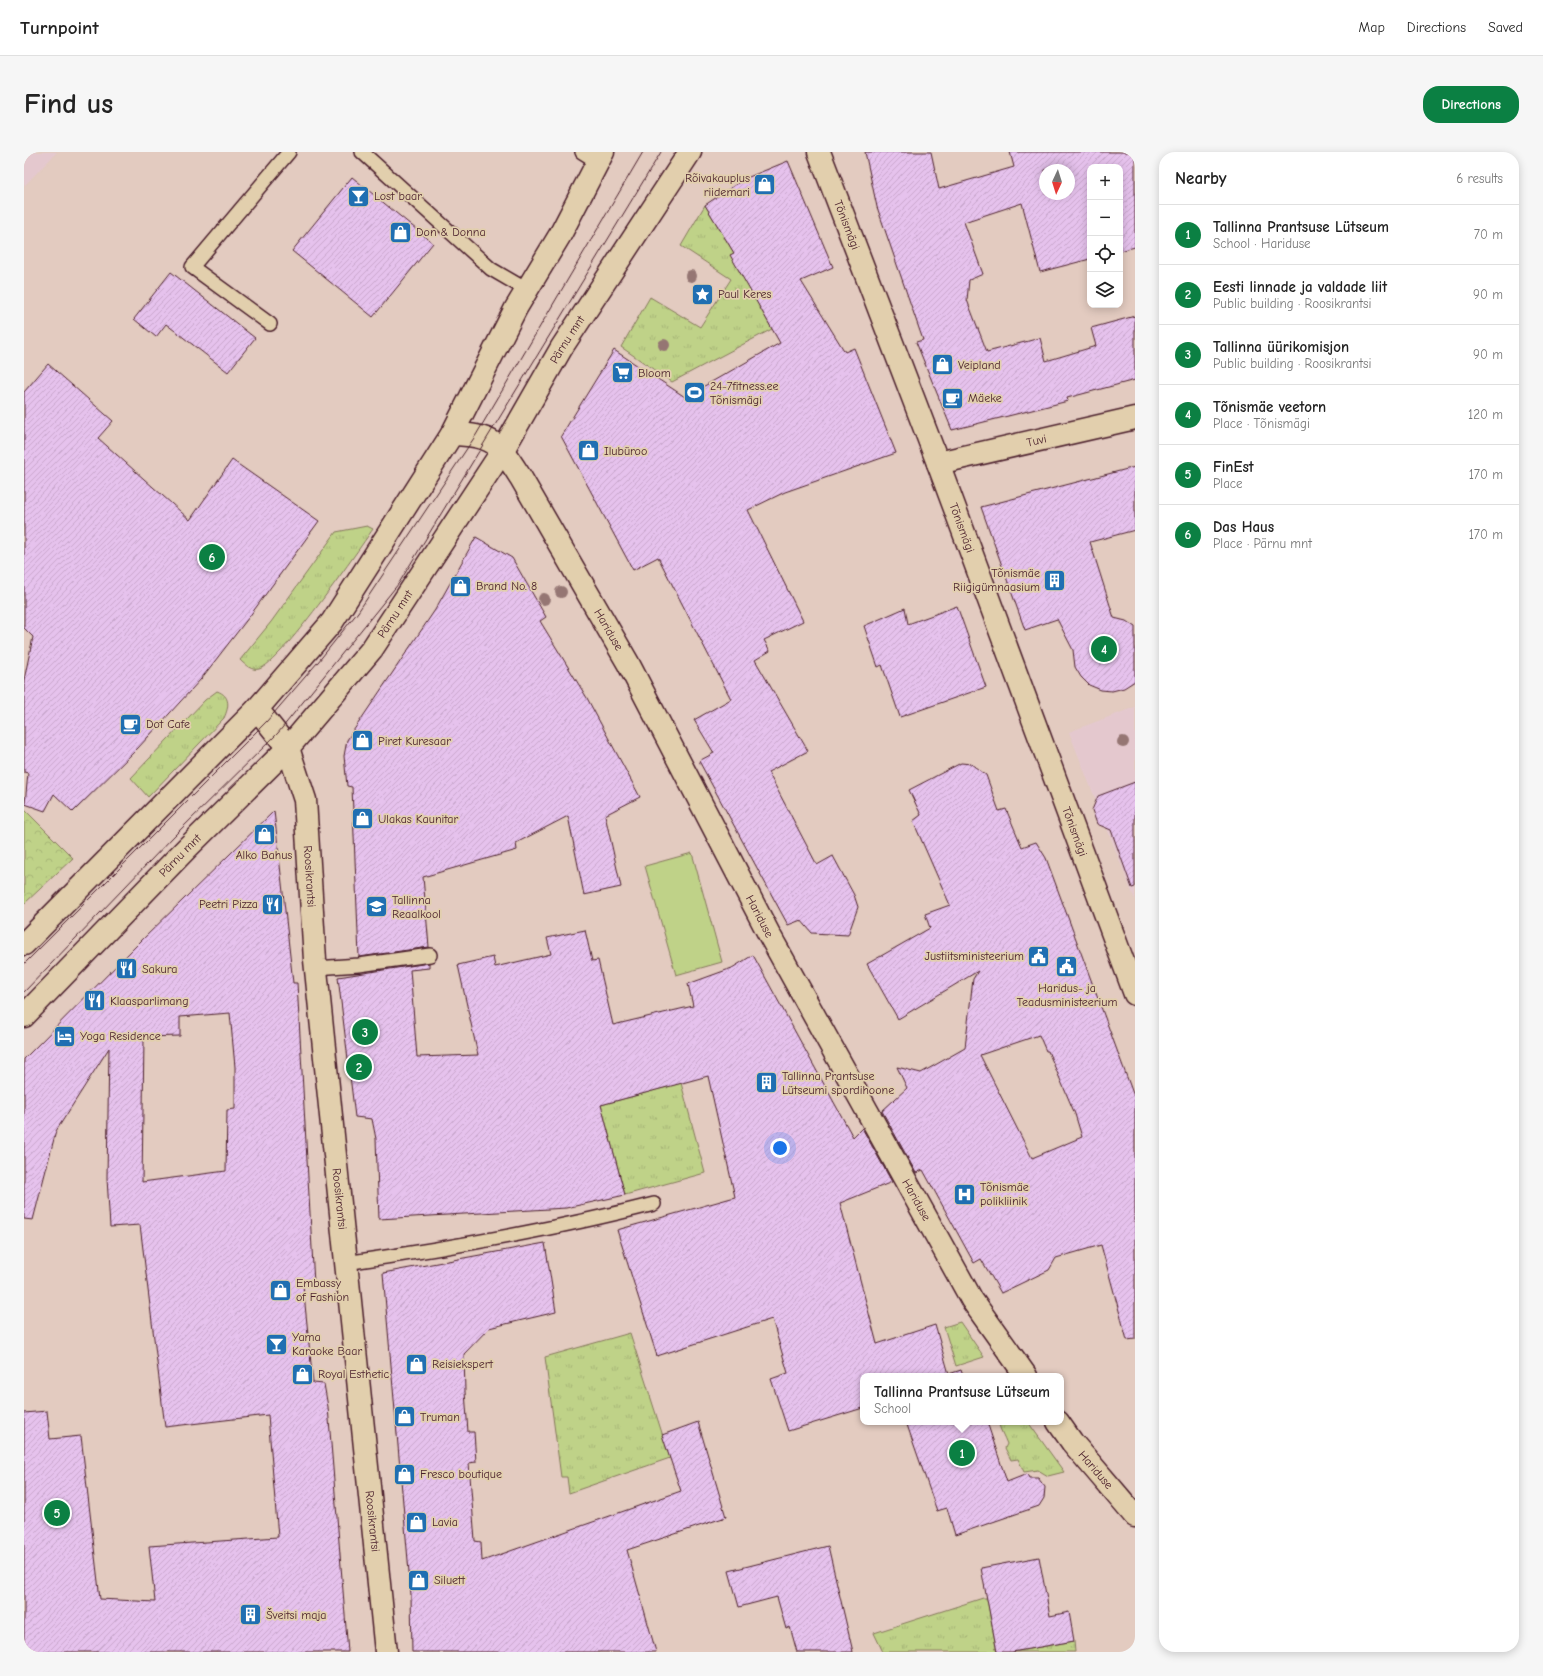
<!DOCTYPE html>
<meta charset="utf-8">
<style>
body{margin:0;font-family:"Comic Neue",sans-serif;background:#f6f6f6;color:#222}
.controls{position:absolute;right:12px;top:12px;display:grid;overflow:hidden;border-radius:8px;box-shadow:0 2px 10px #0003}
.controls button{width:36px;height:36px;display:grid;place-items:center;padding:0;border:0;border-bottom:1px solid #e0e0e0;background:#fff;color:#222;font:20px sans-serif}
.compass{position:absolute;left:1015px;top:12px;width:36px;height:36px;border-radius:50%;background:#fff;box-shadow:0 2px 10px #0003;rotate:184deg}
.you{position:absolute;left:756px;top:996px;width:14px;height:14px;margin:-10px;border:3px solid #fff;border-radius:50%;background:#1a73e8;box-shadow:0 0 0 6px #1a73e833}
.badge{display:grid;place-items:center;width:26px;height:26px;border-radius:50%;background:#0b8043;color:#fff;font-size:13px;font-weight:700}
.pin{position:absolute;translate:-50% -50%;border:2px solid #fff;box-shadow:0 1px 4px #0006}
.popup{position:absolute;left:836px;top:1221px;width:204px;height:52px;box-sizing:border-box;display:grid;place-content:center;border-radius:8px;background:#fff;filter:drop-shadow(0 1px 3px #0005);font-size:13px;white-space:nowrap;color:#767676}
.popup b{font-size:15px;color:#222}
.popup::after{content:'';position:absolute;left:50%;top:100%;margin-left:-8px;border:8px solid transparent;border-top-color:#fff}
.list{margin:0;padding:0;list-style:none}
h2{display:flex;justify-content:space-between;align-items:center;height:52px;margin:0;padding:0 16px;font-size:17px}
h2 small{font-size:13px;font-weight:400;color:#767676}
.list li{display:grid;grid-template-columns:26px 1fr auto;gap:12px;align-items:center;box-sizing:border-box;height:60px;padding:0 16px;border-top:1px solid #e0e0e0}
.list b{display:block;font-size:15px;white-space:nowrap}
.list p{margin:0;font-size:13px;white-space:nowrap;color:#767676}
.list em{font-size:13px;font-style:normal;color:#767676}
.icon{flex:none;width:22px;height:22px;fill:none;stroke:currentColor;stroke-width:2;stroke-linecap:round;stroke-linejoin:round}
.map{position:relative;flex:none;width:1111px;height:1500px;overflow:hidden;border-radius:16px}
header{display:flex;align-items:center;gap:24px;box-sizing:border-box;height:56px;padding:0 20px;background:#fff;border-bottom:1px solid #e0e0e0}
header strong{font-size:19px}
nav{display:flex;gap:22px;margin-inline-start:auto;font-size:14px}
.intro{display:flex;align-items:center;justify-content:space-between;box-sizing:border-box;height:96px;padding:0 24px}
h1{margin:0;font-size:28px}
.button{padding:10px 18px;border-radius:16px;background:#0b8043;color:#fff;font-size:14px;font-weight:700}
main{display:flex;gap:24px;padding:0 24px}
aside{flex:1;background:#fff;border-radius:16px;box-shadow:0 2px 10px #0003}
.map>svg:first-child{display:block}
</style>
<header>
<strong>Turnpoint</strong>
<nav><a>Map</a><a>Directions</a><a>Saved</a></nav>
</header>
<div class="intro"><h1>Find us</h1><a class="button">Directions</a></div>
<main>
<div class="map">
<svg width="1111" height="1500" viewBox="0 0 1111 1500">
<defs>
<pattern id="grass-tufts" width="24" height="20" patternUnits="userSpaceOnUse"><rect width="24" height="20" fill="#bfd288"/><path d="M3 7l-1-3M5 7V3M7 7l1-3M15 17l-1-3M17 17v-4M19 17l1-3" fill="none" stroke="#a6b476"/></pattern>
<pattern id="park-crowns" width="20" height="18" patternUnits="userSpaceOnUse"><rect width="20" height="18" fill="#bfd288"/><path d="M2 6a3 3 0 1 1 6 0M12 15a3 3 0 1 1 6 0" fill="none" stroke="#a6b476"/></pattern>
<pattern id="building-hatch" width="6" height="6" patternUnits="userSpaceOnUse"><rect width="6" height="6" fill="#e6c2ed"/><path d="M-1 1l2-2M0 6l6-6M5 7l2-2" fill="none" stroke="#c7a6cb"/></pattern>
</defs>
<rect width="100%" height="100%" fill="#e3cbc0"/>
<filter id="ink" filterUnits="userSpaceOnUse"><feTurbulence type="fractalNoise" baseFrequency=".025" numOctaves="2"/><feDisplacementMap in="SourceGraphic" scale="8" xChannelSelector="R" yChannelSelector="G"/><feConvolveMatrix kernelMatrix="1 2 1 2 8 2 1 2 1" color-interpolation-filters="sRGB"/></filter>
<g filter="url(#ink)">
<g fill="#e4c8ce">
<path d="M 0,0 L 33,0 L 0,34 Z"/>
<path d="M 1111,555 L 1111,748 L 1045,580 Z"/>
</g>
<g fill="url(#grass-tufts)" stroke="#84785a">
<path d="M 681,53 L 710,101 L 707,103 L 748,177 L 648,230 L 597,195 L 626,145 L 676,175 L 707,127 L 657,94 Z"/>
<path d="M 343,374 L 349,377 C 332,401 257,511 235,517 C 228,519 221,513 216,508 L 247,470 L 312,380 Z"/>
<path d="M 193,539 C 207,544 205,555 200,566 L 124,645 L 107,626 L 181,548 Z"/>
<path d="M 657,931 L 681,1021 L 601,1043 L 577,953 Z"/>
<path d="M 936,1170 L 960,1205 L 932,1214 L 920,1175 Z"/>
<path d="M 606,1181 L 646,1306 L 545,1341 L 543,1325 L 537,1325 L 521,1205 Z"/>
<path d="M 974,1270 L 1004,1270 L 1040,1320 L 1024,1324 L 1014,1318 L 1000,1320 L 994,1307 L 987,1308 L 981,1296 L 983,1292 C 980,1284 976,1278 974,1270 Z"/>
<path d="M 959,1446 L 963,1446 L 973,1500 L 859,1500 L 850,1481 Z"/>
<path d="M 1050,1489 L 1051,1500 L 988,1500 Z"/>
</g>
<path fill="url(#park-crowns)" stroke="#84785a" d="M 0,657 L 49,706 L 0,752 Z"/>
<path fill="#bfd288" stroke="#84785a" d="M 668,701 L 698,810 L 652,823 L 621,714 Z"/>
<g fill="url(#building-hatch)" stroke="#4a1f2b" fill-rule="evenodd">
<path d="M 841,0 L 907,0 L 915,37 L 990,15 L 986,0 L 1111,0 L 1111,95 L 1096,99 L 1096,15 L 1066,15 L 1066,107 L 1016,120 L 998,51 L 940,70 L 959,122 L 945,128 L 943,148 L 963,200 L 1016,186 L 1022,209 L 1072,194 L 1067,176 L 1111,164 L 1111,228 L 1043,246 L 1044,249 L 928,278 L 892,190 L 899,188 L 853,55 ZM 1021,18 L 1045,18 L 1045,42 L 1021,42 Z"/>
<path d="M 764,9 L 809,115 L 777,129 L 821,200 L 830,196 L 872,301 L 761,340 L 724,358 L 779,469 L 740,488 L 746,499 L 731,508 L 784,599 L 744,620 L 793,713 L 809,704 L 830,743 L 834,755 L 824,783 L 788,781 L 777,768 L 764,773 L 675,609 L 690,601 L 670,568 L 707,547 L 634,405 L 609,418 L 537,284 L 590,198 L 661,245 L 756,191 L 706,103 L 710,101 L 681,53 L 720,27 Z"/>
<path d="M 328,25 L 409,91 L 349,165 L 268,99 Z"/>
<path d="M 147,120 L 231,186 L 204,220 L 142,172 L 132,185 L 110,167 Z"/>
<path d="M 24,212 L 89,269 L 74,286 L 166,368 L 208,308 L 295,369 L 225,465 L 177,527 L 114,596 L 49,660 L 30,642 L 21,659 L 1,652 L 4,621 L 0,620 L 0,528 L 9,485 L 0,476 L 0,240 Z"/>
<path d="M 1111,315 L 1111,378 L 1066,390 L 1090,466 L 1102,469 L 1111,475 L 1111,529 L 1100,536 L 1088,539 L 1077,538 L 1065,533 L 1057,525 L 1051,515 L 1049,498 L 1033,467 L 1001,478 L 957,355 Z"/>
<path d="M 452,385 L 488,406 L 522,465 L 516,469 L 563,546 L 616,645 L 581,663 L 597,735 L 560,743 L 544,664 L 492,691 L 493,698 L 399,725 L 405,795 L 335,805 L 328,635 L 323,634 L 320,604 L 323,588 L 411,458 Z"/>
<path d="M 933,454 L 962,535 L 876,565 L 858,513 L 854,515 L 840,474 L 881,456 L 884,472 Z"/>
<path d="M 937,611 L 947,612 L 962,623 L 975,659 L 982,657 L 998,695 L 1012,690 L 1022,706 L 1111,947 L 1111,1187 L 1103,1188 L 1077,1093 L 1032,1106 L 1025,1118 L 977,1141 L 957,1107 L 950,1111 L 899,1018 L 892,1021 L 858,959 L 883,936 L 873,915 L 897,921 L 941,896 L 949,827 L 954,819 L 874,867 L 843,812 L 906,776 L 901,762 L 926,753 L 889,669 L 897,663 L 885,638 ZM 1015,883 L 1022,899 L 1024,899 L 1051,962 L 1058,985 L 1008,1006 L 956,903 Z"/>
<path d="M 1111,630 L 1111,735 L 1108,736 L 1087,678 L 1073,672 L 1068,658 L 1074,644 Z"/>
<path d="M 250,659 L 269,831 L 273,831 L 290,1132 L 279,1133 L 289,1231 L 300,1232 L 304,1255 L 324,1500 L 0,1500 L 0,1261 L 23,1259 L 26,1287 L 57,1284 L 76,1447 L 131,1450 L 125,1394 L 254,1385 L 244,1263 L 141,1275 L 116,1073 L 86,1075 L 83,1026 L 85,896 L 32,979 L 9,1068 L 0,1067 L 0,907 L 116,790 ZM 206,861 L 211,915 L 211,957 L 203,958 L 202,1019 L 118,1030 L 120,885 L 156,884 L 156,865 Z"/>
<path d="M 561,778 L 568,809 L 574,808 L 589,873 L 669,854 L 664,832 L 708,816 L 729,803 L 829,985 L 838,976 L 868,1030 L 816,1051 L 853,1192 L 911,1173 L 925,1222 L 937,1218 L 939,1224 L 839,1224 L 839,1256 L 764,1279 L 747,1227 L 764,1221 L 748,1167 L 633,1204 L 593,1078 L 711,1045 L 684,924 L 577,953 L 601,1043 L 542,1056 L 355,1067 L 352,987 L 348,967 L 331,965 L 314,825 L 405,811 L 405,816 L 386,818 L 393,905 L 454,903 L 434,813 L 469,805 L 471,815 L 527,802 L 523,786 Z"/>
<path d="M 521,1091 L 532,1160 L 465,1176 L 440,1202 L 441,1240 L 444,1280 L 450,1280 L 452,1310 L 445,1311 L 451,1389 L 457,1390 L 458,1409 L 657,1339 L 638,1283 L 674,1270 L 702,1365 L 603,1398 L 632,1500 L 388,1500 L 387,1443 L 359,1121 Z"/>
<path d="M 882,1270 L 963,1270 L 983,1330 L 1003,1322 L 1005,1326 L 1014,1326 L 1021,1335 L 1020,1346 L 1015,1354 L 931,1383 L 923,1356 L 913,1359 Z"/>
<path d="M 804,1394 L 829,1500 L 773,1500 L 766,1475 L 762,1477 L 753,1445 L 715,1455 L 705,1419 Z"/>
<path d="M 1015,1405 L 1026,1464 L 1045,1460 L 1050,1489 L 988,1500 L 973,1500 L 957,1416 Z"/>
</g>
<g fill="none" stroke-linecap="round" stroke-linejoin="round">
<defs>
<g id="service">
<path d="M 338,0 L 467,117 L 503,138"/>
<path d="M 558,0 L 574,10"/>
<path d="M 246,172 L 168,115 L 265,0"/>
<path d="M 292,816 L 335,813 L 406,803"/>
<path d="M 321,1111 C 425,1096 529,1078 630,1052"/>
</g>
<g id="minor">
<path id="s1" d="M 428,282 C 471,283 475,292 497,326 L 604,511 L 746,784 L 948,1148 L 1002,1224"/>
<path id="s2" d="M 914,311 L 1111,266"/>
<path id="s3" d="M 233,557 L 264,596 L 281,648 L 291,808 L 362,1500"/>
<path id="s4" d="M 1034,1270 L 1048,1290 L 1111,1364"/>
</g>
<g id="tertiary">
<path id="s5" d="M 795,0 L 914,311 L 1111,842"/>
</g>
<g id="secondary">
<path d="M 0,792 L 233,557 L 308,470 L 428,282 L 492,156 L 536,83 L 579,0"/>
<path id="s6" d="M 0,864 L 163,696 L 264,596 L 348,497 L 479,298 L 538,195 L 666,0"/>
</g>
</defs>
<use href="#service" stroke="#4a1f2b" stroke-width="16"/>
<use href="#minor" stroke="#4a1f2b" stroke-width="25"/>
<use href="#tertiary" stroke="#4a1f2b" stroke-width="25"/>
<use href="#secondary" stroke="#4a1f2b" stroke-width="25"/>
<use href="#service" stroke="#e2cfad" stroke-width="13"/>
<use href="#minor" stroke="#e2cfad" stroke-width="22"/>
<use href="#tertiary" stroke="#e2cfad" stroke-width="22"/>
<use href="#secondary" stroke="#e2cfad" stroke-width="22"/>
<g stroke="#4a1f2b" stroke-width="1">
<path d="M 0,812 L 243,569 L 294,510 L 334,460 L 452,283 L 619,0"/>
<path d="M 0,840 L 150,684 L 254,581 L 375,431 L 637,0"/>
</g>
</g>
<g fill="#957673">
<circle cx="667" cy="124" r="6"/>
<circle cx="640" cy="193" r="6"/>
<circle cx="537" cy="440" r="6"/>
<circle cx="520" cy="447" r="6"/>
<circle cx="1099" cy="590" r="6"/>
</g>
</g>
<defs>
<symbol id="shop-square" viewBox="-11 -11 22 22"><rect x="-9" y="-9" width="18" height="18" rx="4" fill="#1f6fb2" stroke="#e2cfad"/><path d="M-5-2.5h2.3a2.7 3.5 0 0 1 5.4 0H5L5.5 6h-11ZM-1.5-2.5h3a1.5 2.3 0 0 0-3 0Z" fill="#fff"/></symbol>
<symbol id="bar-square" viewBox="-11 -11 22 22"><rect x="-9" y="-9" width="18" height="18" rx="4" fill="#1f6fb2" stroke="#e2cfad"/><path d="M-6-5H6L.8 .8V4.5H3.5V6h-7V4.5H-.8V.8Z" fill="#fff"/></symbol>
<symbol id="sight-square" viewBox="-11 -11 22 22"><rect x="-9" y="-9" width="18" height="18" rx="4" fill="#1f6fb2" stroke="#e2cfad"/><path d="M0-6L1.8-2.2L6-1.7L2.9 1.2L3.7 5.4L0 3.3L-3.7 5.4L-2.9 1.2L-6-1.7L-1.8-2.2Z" fill="#fff"/></symbol>
<symbol id="supermarket-square" viewBox="-11 -11 22 22"><rect x="-9" y="-9" width="18" height="18" rx="4" fill="#1f6fb2" stroke="#e2cfad"/><path d="M-6-5.5h2.5l.6 2H6L4.5 2H-2.5L-4.4-4H-6ZM-1.5 3.2a1.3 1.3 0 1 0 .1 0ZM3 3.2a1.3 1.3 0 1 0 .1 0Z" fill="#fff"/></symbol>
<symbol id="stadium-square" viewBox="-11 -11 22 22"><rect x="-9" y="-9" width="18" height="18" rx="4" fill="#1f6fb2" stroke="#e2cfad"/><path d="M0-5a6.5 5 0 1 0 0 10a6.5 5 0 1 0 0-10ZM-3.5-1.8h7v3.6h-7Z" fill="#fff"/></symbol>
<symbol id="cafe-square" viewBox="-11 -11 22 22"><rect x="-9" y="-9" width="18" height="18" rx="4" fill="#1f6fb2" stroke="#e2cfad"/><path d="M-5.5-4.5H6V0H3Q3 3.5 0 3.5H-2.5Q-5.5 3.5-5.5 0ZM3-3.2v2h1.7v-2ZM-6 4.5H4V6H-6Z" fill="#fff"/></symbol>
<symbol id="building-square" viewBox="-11 -11 22 22"><rect x="-9" y="-9" width="18" height="18" rx="4" fill="#1f6fb2" stroke="#e2cfad"/><path d="M-4-6H4V6H1V3H-1V6H-4ZM-2.5-4.3h1.7v1.8h-1.7ZM.8-4.3h1.7v1.8H.8ZM-2.5-1h1.7V.8h-1.7ZM.8-1h1.7V.8H.8Z" fill="#fff"/></symbol>
<symbol id="restaurant-square" viewBox="-11 -11 22 22"><rect x="-9" y="-9" width="18" height="18" rx="4" fill="#1f6fb2" stroke="#e2cfad"/><path d="M-5-6h1v4h1v-4h1v4h1v-4h1v5L-1.5 .5V6h-2V.5L-5-1ZM5-6V6H3V1.5H1.5Q1.5-4 5-6Z" fill="#fff"/></symbol>
<symbol id="school-square" viewBox="-11 -11 22 22"><rect x="-9" y="-9" width="18" height="18" rx="4" fill="#1f6fb2" stroke="#e2cfad"/><path d="M0-5L7-2L0 1L-7-2ZM-4 1L0 2.5L4 1V4Q0 6-4 4Z" fill="#fff"/></symbol>
<symbol id="civic-square" viewBox="-11 -11 22 22"><rect x="-9" y="-9" width="18" height="18" rx="4" fill="#1f6fb2" stroke="#e2cfad"/><path d="M-.6-6.5H3V-4.5H.6V-3L4-1V1h2V6H-6V1h2V-1L-.6-3ZM-1.2 2.5V6h2.4V2.5Z" fill="#fff"/></symbol>
<symbol id="hotel-square" viewBox="-11 -11 22 22"><rect x="-9" y="-9" width="18" height="18" rx="4" fill="#1f6fb2" stroke="#e2cfad"/><path d="M-6-4.5h1.5V1H6V5H4.5V3h-9V5H-6ZM-4 0a1.8 1.8 0 1 1 3.6 0ZM.5 0V-2.5h3Q6-2.5 6 0Z" fill="#fff"/></symbol>
<symbol id="hospital-square" viewBox="-11 -11 22 22"><rect x="-9" y="-9" width="18" height="18" rx="4" fill="#1f6fb2" stroke="#e2cfad"/><path d="M-5-5h3v3.5h4V-5h3V5h-3V1.5h-4V5h-3Z" fill="#fff"/></symbol>
</defs>
<g fill-rule="evenodd">
<use href="#shop-square" x="728" y="20" width="25" height="25"/>
<use href="#bar-square" x="322" y="32" width="25" height="25"/>
<use href="#shop-square" x="364" y="68" width="25" height="25"/>
<use href="#sight-square" x="666" y="130" width="25" height="25"/>
<use href="#shop-square" x="906" y="200" width="25" height="25"/>
<use href="#supermarket-square" x="586" y="208" width="25" height="25"/>
<use href="#stadium-square" x="658" y="228" width="25" height="25"/>
<use href="#cafe-square" x="916" y="234" width="25" height="25"/>
<use href="#shop-square" x="552" y="286" width="25" height="25"/>
<use href="#building-square" x="1018" y="416" width="25" height="25"/>
<use href="#shop-square" x="424" y="422" width="25" height="25"/>
<use href="#cafe-square" x="94" y="560" width="25" height="25"/>
<use href="#shop-square" x="326" y="576" width="25" height="25"/>
<use href="#shop-square" x="326" y="654" width="25" height="25"/>
<use href="#shop-square" x="228" y="670" width="25" height="25"/>
<use href="#restaurant-square" x="236" y="740" width="25" height="25"/>
<use href="#school-square" x="340" y="742" width="25" height="25"/>
<use href="#civic-square" x="1002" y="792" width="25" height="25"/>
<use href="#civic-square" x="1030" y="802" width="25" height="25"/>
<use href="#restaurant-square" x="90" y="804" width="25" height="25"/>
<use href="#restaurant-square" x="58" y="836" width="25" height="25"/>
<use href="#hotel-square" x="28" y="872" width="25" height="25"/>
<use href="#building-square" x="730" y="918" width="25" height="25"/>
<use href="#hospital-square" x="928" y="1030" width="25" height="25"/>
<use href="#shop-square" x="244" y="1126" width="25" height="25"/>
<use href="#bar-square" x="240" y="1180" width="25" height="25"/>
<use href="#shop-square" x="380" y="1200" width="25" height="25"/>
<use href="#shop-square" x="266" y="1210" width="25" height="25"/>
<use href="#shop-square" x="368" y="1252" width="25" height="25"/>
<use href="#shop-square" x="368" y="1310" width="25" height="25"/>
<use href="#shop-square" x="380" y="1358" width="25" height="25"/>
<use href="#shop-square" x="382" y="1416" width="25" height="25"/>
<use href="#building-square" x="214" y="1450" width="25" height="25"/>
</g>
<g text-anchor="middle" stroke-width="3.5" stroke-linejoin="round" paint-order="stroke">
<g font-size="12" fill="#4a1f2b" stroke="#e2cfad" text-anchor="start">
<text x="726" y="30" text-anchor="end">Rõivakauplus<tspan x="726" dy="14">riidemari</tspan></text>
<text x="350" y="48">Lost baar</text>
<text x="392" y="84">Don &amp; Donna</text>
<text x="694" y="146">Paul Keres</text>
<text x="934" y="217">Veipland</text>
<text x="614" y="225">Bloom</text>
<text x="686" y="238">24-7fitness.ee<tspan x="686" dy="14">Tõnismägi</tspan></text>
<text x="944" y="250">Mäeke</text>
<text x="580" y="303">Ilubüroo</text>
<text x="1016" y="425" text-anchor="end">Tõnismäe<tspan x="1016" dy="14">Riigigümnaasium</tspan></text>
<text x="452" y="438">Brand No. 8</text>
<text x="122" y="576">Dot Cafe</text>
<text x="354" y="593">Piret Kuresaar</text>
<text x="354" y="671">Ulakas Kaunitar</text>
<text x="240" y="707" text-anchor="middle">Alko Bahus</text>
<text x="368" y="752">Tallinna<tspan x="368" dy="14">Reaalkool</tspan></text>
<text x="234" y="756" text-anchor="end">Peetri Pizza</text>
<text x="1000" y="808" text-anchor="end">Justiitsministeerium</text>
<text x="118" y="821">Sakura</text>
<text x="1043" y="840" text-anchor="middle">Haridus- ja<tspan x="1043" dy="14">Teadusministeerium</tspan></text>
<text x="86" y="853">Klaasparlimang</text>
<text x="56" y="888">Yoga Residence</text>
<text x="758" y="928">Tallinna Prantsuse<tspan x="758" dy="14">Lütseumi spordihoone</tspan></text>
<text x="956" y="1039">Tõnismäe<tspan x="956" dy="14">polikliinik</tspan></text>
<text x="272" y="1135">Embassy<tspan x="272" dy="14">of Fashion</tspan></text>
<text x="268" y="1189">Yama<tspan x="268" dy="14">Karaoke Baar</tspan></text>
<text x="408" y="1216">Reisiekspert</text>
<text x="294" y="1226">Royal Esthetic</text>
<text x="396" y="1269">Truman</text>
<text x="396" y="1326">Fresco boutique</text>
<text x="408" y="1374">Lavia</text>
<text x="410" y="1432">Siluett</text>
<text x="242" y="1467">Šveitsi maja</text>
</g>
<g font-size="12" fill="#4a1f2b" stroke="#e2cfad">
<text dy="4" stroke="none"><textPath href="#s5" startOffset="78">Tõnismägi</textPath></text>
<text dy="4" stroke="none"><textPath href="#s6" startOffset="872">Pärnu mnt</textPath></text>
<text dy="4" stroke="none"><textPath href="#s2" startOffset="101">Tuvi</textPath></text>
<text dy="4" stroke="none"><textPath href="#s5" startOffset="402">Tõnismägi</textPath></text>
<text dy="4" stroke="none"><textPath href="#s6" startOffset="548">Pärnu mnt</textPath></text>
<text dy="4" stroke="none"><textPath href="#s1" startOffset="263">Hariduse</textPath></text>
<text dy="4" stroke="none"><textPath href="#s5" startOffset="726">Tõnismägi</textPath></text>
<text dy="4" stroke="none"><textPath href="#s6" startOffset="224">Pärnu mnt</textPath></text>
<text dy="4" stroke="none"><textPath href="#s3" startOffset="181">Roosikrantsi</textPath></text>
<text dy="4" stroke="none"><textPath href="#s1" startOffset="587">Hariduse</textPath></text>
<text dy="4" stroke="none"><textPath href="#s3" startOffset="505">Roosikrantsi</textPath></text>
<text dy="4" stroke="none"><textPath href="#s1" startOffset="911">Hariduse</textPath></text>
<text dy="4" stroke="none"><textPath href="#s4" startOffset="61">Hariduse</textPath></text>
<text dy="4" stroke="none"><textPath href="#s3" startOffset="829">Roosikrantsi</textPath></text>
</g>
</g>
</svg>
<div class="controls">
<button>+</button>
<button>−</button>
<button><svg class="icon" aria-label="locate" viewBox="0 0 24 24"><circle cx="12" cy="12" r="6"/><path d="M12 2v4M12 18v4M2 12h4M18 12h4"/></svg></button>
<button><svg class="icon" aria-label="layers" viewBox="0 0 24 24"><path d="M12 4l9 5-9 5-9-5zM3 14l9 5 9-5"/></svg></button>
</div>
<svg class="compass" viewBox="-18 -18 36 36"><path d="M0-13l5 13h-10z" fill="#e53935"/><path d="M0 13l5-13h-10z" fill="#767676"/></svg>
<div class="you"></div>
<div class="pin badge" style="left:938px;top:1301px">1</div>
<div class="popup"><b>Tallinna Prantsuse Lütseum</b>School</div>
<div class="pin badge" style="left:335px;top:915px">2</div>
<div class="pin badge" style="left:341px;top:880px">3</div>
<div class="pin badge" style="left:1080px;top:497px">4</div>
<div class="pin badge" style="left:33px;top:1361px">5</div>
<div class="pin badge" style="left:188px;top:405px">6</div>
</div>
<aside>
<h2>Nearby<small>6 results</small></h2>
<ul class="list">
<li><span class="badge">1</span><div><b>Tallinna Prantsuse Lütseum</b><p>School · Hariduse</p></div><em>70 m</em></li>
<li><span class="badge">2</span><div><b>Eesti linnade ja valdade liit</b><p>Public building · Roosikrantsi</p></div><em>90 m</em></li>
<li><span class="badge">3</span><div><b>Tallinna üürikomisjon</b><p>Public building · Roosikrantsi</p></div><em>90 m</em></li>
<li><span class="badge">4</span><div><b>Tõnismäe veetorn</b><p>Place · Tõnismägi</p></div><em>120 m</em></li>
<li><span class="badge">5</span><div><b>FinEst</b><p>Place</p></div><em>170 m</em></li>
<li><span class="badge">6</span><div><b>Das Haus</b><p>Place · Pärnu mnt</p></div><em>170 m</em></li>
</ul>
</aside>
</main>
